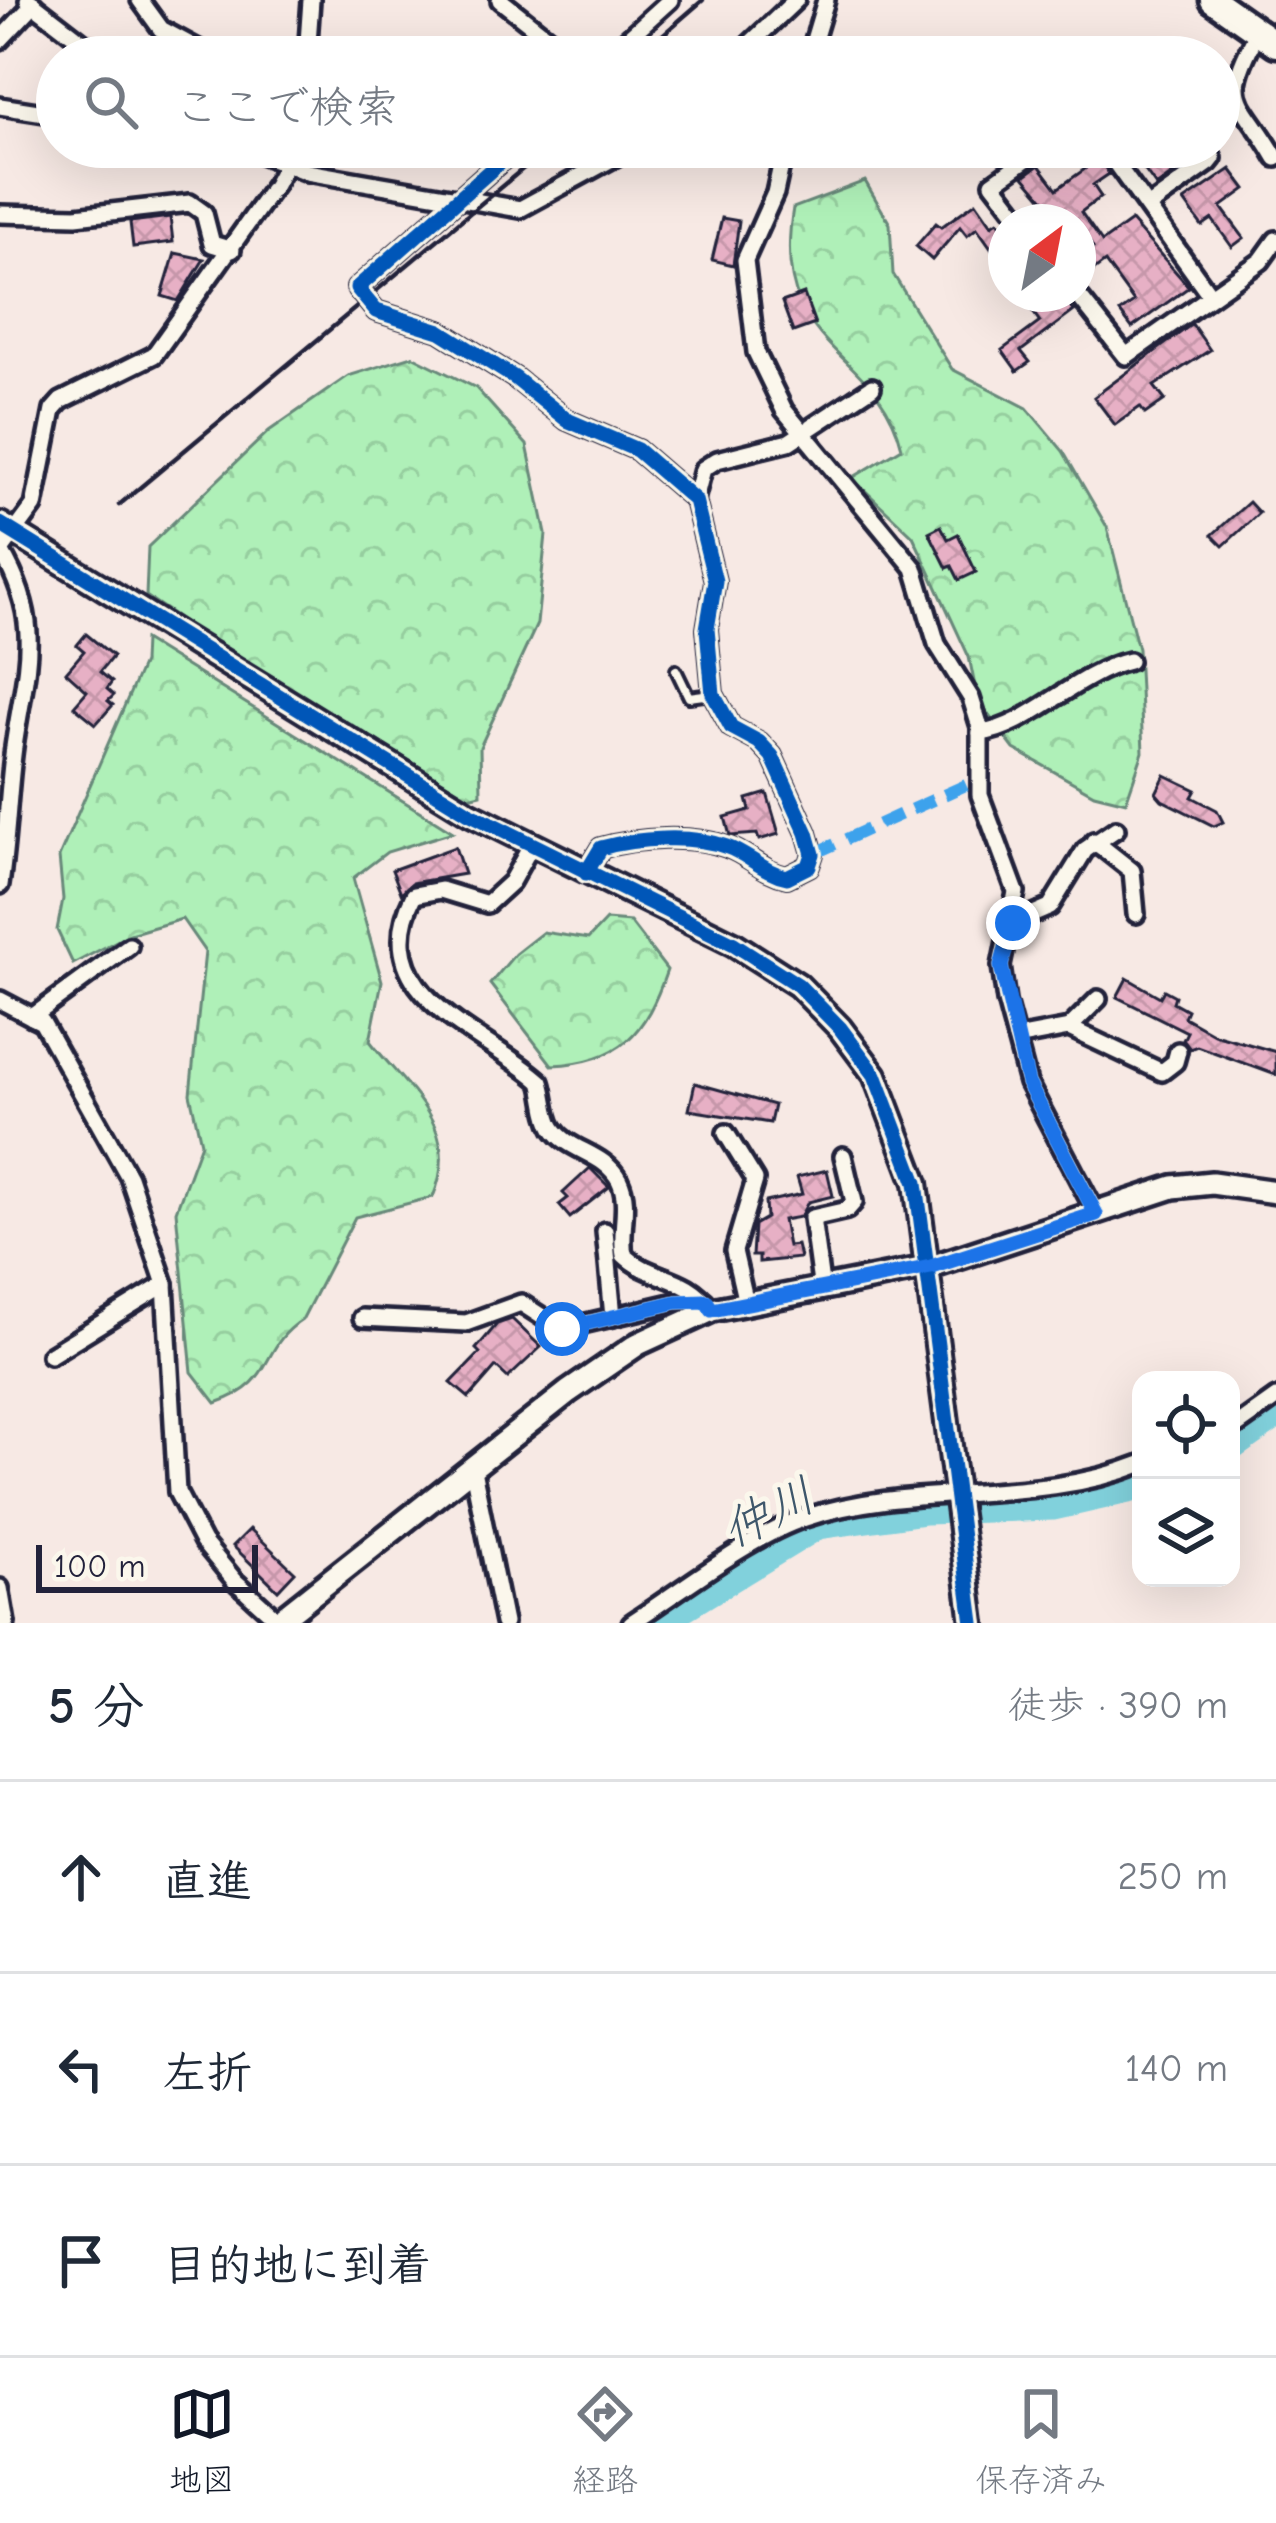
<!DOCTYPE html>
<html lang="ja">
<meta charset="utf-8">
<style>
body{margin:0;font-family:"Comic Neue","Klee One",sans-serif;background:#f2f2f3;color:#1f2937}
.controls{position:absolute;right:36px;bottom:36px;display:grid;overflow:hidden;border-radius:24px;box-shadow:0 12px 48px #0002}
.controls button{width:108px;height:108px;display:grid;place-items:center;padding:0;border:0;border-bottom:3px solid #e0e1e3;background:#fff;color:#1f2937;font:60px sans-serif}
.compass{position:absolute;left:988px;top:204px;width:108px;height:108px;border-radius:50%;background:#fff;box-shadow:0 12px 48px #0002;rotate:32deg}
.scale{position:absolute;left:36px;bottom:30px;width:222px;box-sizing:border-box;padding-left:12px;border:6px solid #22223b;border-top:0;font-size:33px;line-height:42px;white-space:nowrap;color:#22223b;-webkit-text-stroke:9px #fbf7ec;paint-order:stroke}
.stop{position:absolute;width:36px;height:36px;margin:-27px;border:9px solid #1a73e8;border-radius:50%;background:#fff}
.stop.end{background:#1a73e8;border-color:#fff;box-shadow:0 3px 12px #0008}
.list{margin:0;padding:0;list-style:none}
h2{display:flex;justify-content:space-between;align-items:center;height:156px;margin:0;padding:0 48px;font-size:51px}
h2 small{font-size:39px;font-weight:400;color:#747a83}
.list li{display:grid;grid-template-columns:78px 1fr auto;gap:36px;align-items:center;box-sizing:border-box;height:192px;padding:0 48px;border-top:3px solid #e0e1e3}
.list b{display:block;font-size:45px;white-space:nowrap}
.list em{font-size:39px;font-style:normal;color:#747a83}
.icon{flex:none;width:66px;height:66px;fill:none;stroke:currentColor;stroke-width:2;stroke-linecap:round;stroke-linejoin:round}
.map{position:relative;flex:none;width:1276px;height:1623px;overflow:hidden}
.search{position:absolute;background:#fff;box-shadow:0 12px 48px #0002;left:36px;right:36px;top:36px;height:132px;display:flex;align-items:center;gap:30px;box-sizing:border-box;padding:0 42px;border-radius:66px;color:#747a83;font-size:45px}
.sheet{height:732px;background:#fff}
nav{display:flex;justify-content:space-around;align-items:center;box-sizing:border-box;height:168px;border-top:3px solid #e0e1e3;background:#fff;font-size:33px;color:#747a83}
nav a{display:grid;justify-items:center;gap:6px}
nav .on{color:#111827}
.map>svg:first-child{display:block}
</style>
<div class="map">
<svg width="1276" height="1623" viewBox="0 0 1276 1623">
<defs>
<pattern id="forest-crowns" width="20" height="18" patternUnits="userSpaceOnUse" patternTransform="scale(3)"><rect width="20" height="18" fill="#aff0b8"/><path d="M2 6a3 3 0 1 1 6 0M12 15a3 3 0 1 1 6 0" fill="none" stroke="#96ce9f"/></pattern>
<pattern id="building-cross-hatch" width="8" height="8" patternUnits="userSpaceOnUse" patternTransform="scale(3)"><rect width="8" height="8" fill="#e7b0c5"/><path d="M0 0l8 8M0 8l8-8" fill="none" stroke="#c697aa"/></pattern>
</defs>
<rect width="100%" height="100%" fill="#f7e9e4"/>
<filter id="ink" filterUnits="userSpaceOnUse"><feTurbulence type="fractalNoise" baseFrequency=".00833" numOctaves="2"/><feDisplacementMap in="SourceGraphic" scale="24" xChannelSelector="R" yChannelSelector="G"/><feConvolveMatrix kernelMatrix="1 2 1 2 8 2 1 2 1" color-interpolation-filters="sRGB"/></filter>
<g filter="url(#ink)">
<g fill="url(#forest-crowns)" stroke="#68897a" stroke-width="3">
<path d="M 865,181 L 890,224 L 893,274 L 952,369 L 1027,408 L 1063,451 L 1107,527 L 1138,649 L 1143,752 L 1126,802 L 1094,794 L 1014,749 L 978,701 L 969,657 L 913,536 L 852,478 L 902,448 C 878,346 768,354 793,208 Z"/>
<path d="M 412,356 L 476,388 L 527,445 L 546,534 L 537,624 L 480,747 L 481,794 L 469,797 L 224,649 L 146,596 L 148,547 L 269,431 L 348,376 Z"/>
<path d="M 144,640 L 453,832 L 387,852 L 353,878 L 382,981 L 370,1041 C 411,1094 462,1127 433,1197 L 355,1217 L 302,1320 C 258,1349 277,1383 216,1403 L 192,1372 L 176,1211 L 201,1143 L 190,1094 L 205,952 L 182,919 L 130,934 L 73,964 L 57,930 L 63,899 L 59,857 L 143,663 Z"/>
<path d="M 606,920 L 630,922 L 667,970 C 645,1034 621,1062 552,1065 L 490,984 L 515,954 L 543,932 L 588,939 Z"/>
</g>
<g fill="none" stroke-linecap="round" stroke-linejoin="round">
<g stroke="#81d1dc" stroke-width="27">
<path d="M 1231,1448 L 1276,1416"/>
<path d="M 659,1623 L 818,1526 L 925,1511 L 1053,1507 L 1141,1487"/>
</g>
</g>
<g fill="url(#building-cross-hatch)" stroke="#22223b" stroke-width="3">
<path d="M 1069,147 L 1092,147 L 1109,174 L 1093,185 L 1101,197 L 1081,212 L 1102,242 L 1131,221 L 1189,287 L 1132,328 L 1120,312 L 1134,302 L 1105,262 L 1089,274 L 1078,259 L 1093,248 L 1078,222 L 1063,222 L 1024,176 L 1039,165 L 1057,189 L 1085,169 Z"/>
<path d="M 1128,147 L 1194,147 L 1198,156 L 1156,186 Z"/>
<path d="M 1231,169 L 1246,189 L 1221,207 L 1244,238 L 1232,247 L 1212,219 L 1202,226 L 1184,201 Z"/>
<path d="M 976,202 L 992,225 L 998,221 L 1006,233 L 1006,269 L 977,228 L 967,236 L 960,227 L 932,260 L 916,246 L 936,223 L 941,227 Z"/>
<path d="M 170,217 L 173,242 L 133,247 L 130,222 Z"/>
<path d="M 722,218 L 739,221 L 733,265 L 712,260 Z"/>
<path d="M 175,253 L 204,259 L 178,301 L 162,296 Z"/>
<path d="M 804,294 L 815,324 L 793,332 L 782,302 Z"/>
<path d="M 1020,294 L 1056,294 L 1074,311 L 1021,351 L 1030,362 L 1017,371 L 1002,350 L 1040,322 Z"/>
<path d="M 1192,324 L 1210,350 L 1154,386 L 1165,400 L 1145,414 L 1140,407 L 1115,425 L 1094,397 Z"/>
<path d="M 1249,502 L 1259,513 L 1223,546 L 1212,535 Z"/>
<path d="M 941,526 L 948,539 L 958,534 L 976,572 L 959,580 L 952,566 L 947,568 L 929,532 Z"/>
<path d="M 86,634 L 113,656 L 100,672 L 112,682 L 107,689 L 114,695 L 108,701 L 113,705 L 96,724 L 74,706 L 87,691 L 66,672 L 84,651 L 77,645 Z"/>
<path d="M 1165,775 L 1196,790 L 1192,797 L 1217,810 L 1223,822 L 1214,826 L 1162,800 L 1156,793 Z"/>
<path d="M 767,793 L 779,834 L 759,840 L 757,834 L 730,836 L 725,817 L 750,810 L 747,799 Z"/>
<path d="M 455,847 L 464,874 L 412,883 L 401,893 L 392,870 Z"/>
<path d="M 1127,978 L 1160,997 L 1164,990 L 1175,996 L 1173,1002 L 1187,1010 L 1184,1017 L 1214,1034 L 1276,1052 L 1276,1075 L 1197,1046 L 1190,1049 L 1183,1040 L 1187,1032 L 1117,997 Z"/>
<path d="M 695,1083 L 774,1105 L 770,1123 L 689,1110 Z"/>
<path d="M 590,1168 L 609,1187 L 570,1218 L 559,1205 L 568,1198 L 563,1193 Z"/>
<path d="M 827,1170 L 833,1196 L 808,1202 L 800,1217 L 783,1220 L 788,1246 L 797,1245 L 800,1258 L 759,1262 L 759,1256 L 752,1256 L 754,1225 L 766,1218 L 765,1202 L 802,1194 L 797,1177 Z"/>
<path d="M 512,1319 L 541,1347 L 508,1378 L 496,1367 L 469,1398 L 451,1383 L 480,1353 L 476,1349 L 497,1324 Z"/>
<path d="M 250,1529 L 295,1572 L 278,1590 L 233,1546 Z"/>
</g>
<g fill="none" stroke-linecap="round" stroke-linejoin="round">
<defs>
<path id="lane" d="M 676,670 L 689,697 L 711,694"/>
<g id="street">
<path d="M 28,0 L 102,57"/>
<path d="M 140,0 L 161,29 L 213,57"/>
<path d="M 500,0 L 572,57"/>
<path d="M 1258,32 C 1219,104 1240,95 1276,158"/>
<path d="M 0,40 L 34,4"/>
<path d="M 307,57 L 311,0"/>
<path d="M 607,57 L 670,0"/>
<path d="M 736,57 L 796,0"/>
<path d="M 809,57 L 826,0"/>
<path d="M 0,106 L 57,115"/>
<path d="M 243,147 L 307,172 L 520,209 L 634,147"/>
<path d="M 517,147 L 357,288 L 376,311 L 440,331 L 515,378 L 567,420 L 637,450 L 695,500 L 715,581 L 707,629 L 713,694 L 731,727 L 759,742 L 772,756 L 807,833 L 813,854 L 809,866 L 787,877 C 763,872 748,854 727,847 C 692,834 636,838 601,848 L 586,873"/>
<path d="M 785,147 L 775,193 L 745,260 L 756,352 L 784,410 L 914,568 L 937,644 L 971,698 L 980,727 L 980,795 L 1016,892 L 1001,966 L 1006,1001 L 1028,1083 L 1096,1213"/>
<path d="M 1104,147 L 1210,295"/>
<path d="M 1149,206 L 1209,163 L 1213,158 L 1206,147"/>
<path d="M 0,214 L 76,216 L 190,203 L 204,213 L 212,244 L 232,250"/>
<path d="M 1023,222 L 993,183 L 1043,147"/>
<path d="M 1077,294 L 1126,356 L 1261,261 L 1276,240"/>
<path d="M 695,500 L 703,469 L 717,460 L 789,442 L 872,387"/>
<path d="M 0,552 L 34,506 L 53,410 L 61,401 L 154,355 L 275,185 L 285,166 L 280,147"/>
<path d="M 980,733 C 1028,728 1076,673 1129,661"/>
<path d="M 1094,841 L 1132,871 L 1136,914"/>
<path d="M 531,846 L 511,882 L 487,904 L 441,890 L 414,895 C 363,996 487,1032 541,1082 C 546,1097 545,1115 553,1128 C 569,1152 604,1152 619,1180 C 631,1204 619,1230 624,1255 C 653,1282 684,1272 712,1310"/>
<path d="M 0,885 C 7,839 8,792 14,747 C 25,668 45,626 1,551"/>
<path d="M 1013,923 L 1050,907 L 1085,850 L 1116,829"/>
<path d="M 0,1000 L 42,1022 L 129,1177 L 165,1284 L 177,1492 L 203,1542 L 235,1581 L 279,1621"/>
<path d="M 32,1017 L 129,946"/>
<path d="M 1069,1028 L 1098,999"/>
<path d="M 1016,1038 L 1069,1028 L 1162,1072 L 1175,1062 L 1178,1051"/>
<path d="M 726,1133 L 755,1180 L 734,1251 L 746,1303"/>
<path d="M 605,1231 L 613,1317"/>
<path d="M 822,1291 L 812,1218 L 847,1210 L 854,1202 L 843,1156"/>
<path d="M 362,1318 L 466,1323 L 521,1303 L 561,1329 L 676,1302 L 705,1301"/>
<path d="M 50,1355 L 165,1284"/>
<path d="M 1231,1430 L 1276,1398"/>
<path d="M 473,1470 L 504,1623"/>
<path d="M 0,1588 L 6,1623"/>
<path d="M 631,1623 C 679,1592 752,1535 805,1518 C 913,1481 1033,1507 1141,1464"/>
</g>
<g id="secondary">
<path d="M 0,524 L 469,813 L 734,944 L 798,985 L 840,1028 L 875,1075 L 916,1183 L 973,1623"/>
<path d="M 276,1623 L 568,1392 L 638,1344 L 712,1310 L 931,1267 L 1173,1187 L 1212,1183 L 1276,1192"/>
</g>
<path id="primary" d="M 1213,0 L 1276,44"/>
</defs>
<use href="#lane" stroke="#22223b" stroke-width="16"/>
<use href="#street" stroke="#22223b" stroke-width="24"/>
<use href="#secondary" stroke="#22223b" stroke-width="30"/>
<use href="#primary" stroke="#22223b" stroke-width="33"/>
<use href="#lane" stroke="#fbf7ec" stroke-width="8"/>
<use href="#street" stroke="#fbf7ec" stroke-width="15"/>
<use href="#secondary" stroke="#fbf7ec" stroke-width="21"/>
<use href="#primary" stroke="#fbf7ec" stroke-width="24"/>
<g stroke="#22223b" stroke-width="4.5">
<path d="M 637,57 L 703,0"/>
<path d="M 119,505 L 549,147"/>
</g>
<path stroke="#3ea2ec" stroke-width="12" stroke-dasharray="24 12" stroke-linecap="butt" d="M 813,854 L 977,780"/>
<defs>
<g id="cycleway">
<path d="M 517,147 L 357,288 L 376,311 L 440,331 L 515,378 L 567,420 L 637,450 L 695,500 L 715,581 L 707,629 L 713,694 L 731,727 L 759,742 L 772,756 L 807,833 L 813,854 L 809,866 L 787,877 C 763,872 748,854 727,847 C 692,834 636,838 601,848 L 586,873"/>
<path d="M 0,524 L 469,813 L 734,944 L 798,985 L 840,1028 L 875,1075 L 916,1183 L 973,1623"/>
</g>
</defs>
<use href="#cycleway" stroke="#fbf7ec" stroke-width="22"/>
<use href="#cycleway" stroke="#0057b8" stroke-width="15"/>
</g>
</g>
<g fill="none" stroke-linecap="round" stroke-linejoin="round" filter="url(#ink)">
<path stroke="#1a73e8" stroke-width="15" d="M 562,1329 L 676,1302 L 706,1301 L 712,1310 L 931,1267 L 1096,1214 L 1028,1083 L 1001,966 L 1013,923"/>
</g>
<g text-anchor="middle" stroke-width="10" stroke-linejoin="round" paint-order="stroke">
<g font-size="48" font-style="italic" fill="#3e576b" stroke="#fbf7ec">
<text transform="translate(768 1512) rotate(-26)" y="17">仲川</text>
</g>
</g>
</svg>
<div class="controls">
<button><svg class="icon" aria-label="locate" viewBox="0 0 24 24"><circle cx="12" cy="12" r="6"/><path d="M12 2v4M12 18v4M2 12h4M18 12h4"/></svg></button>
<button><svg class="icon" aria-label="layers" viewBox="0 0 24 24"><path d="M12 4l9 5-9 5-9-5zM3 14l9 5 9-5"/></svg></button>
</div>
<svg class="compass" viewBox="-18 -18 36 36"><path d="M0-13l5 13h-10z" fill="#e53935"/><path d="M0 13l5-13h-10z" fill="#747a83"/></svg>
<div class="scale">100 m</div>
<div class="stop" style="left:562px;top:1329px"></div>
<div class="stop end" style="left:1013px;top:923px"></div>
<div class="search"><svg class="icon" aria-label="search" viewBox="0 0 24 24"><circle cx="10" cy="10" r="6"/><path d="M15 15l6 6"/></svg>ここで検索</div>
</div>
<section class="sheet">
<h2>5 分<small>徒歩 · 390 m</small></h2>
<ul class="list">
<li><svg class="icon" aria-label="ahead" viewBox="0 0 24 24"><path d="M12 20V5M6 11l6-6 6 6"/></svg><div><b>直進</b></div><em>250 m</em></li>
<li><svg class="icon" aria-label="left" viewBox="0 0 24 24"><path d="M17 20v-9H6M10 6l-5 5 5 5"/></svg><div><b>左折</b></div><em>140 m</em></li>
<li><svg class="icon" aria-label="arrive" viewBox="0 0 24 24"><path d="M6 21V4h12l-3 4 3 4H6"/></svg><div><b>目的地に到着</b></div></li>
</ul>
</section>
<nav>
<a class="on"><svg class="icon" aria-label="map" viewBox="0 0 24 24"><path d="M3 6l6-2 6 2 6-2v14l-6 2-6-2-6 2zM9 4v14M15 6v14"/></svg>地図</a>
<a><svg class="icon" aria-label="directions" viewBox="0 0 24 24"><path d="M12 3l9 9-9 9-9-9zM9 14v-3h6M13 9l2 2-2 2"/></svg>経路</a>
<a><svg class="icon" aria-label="saved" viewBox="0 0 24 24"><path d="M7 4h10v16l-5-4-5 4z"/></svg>保存済み</a>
</nav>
